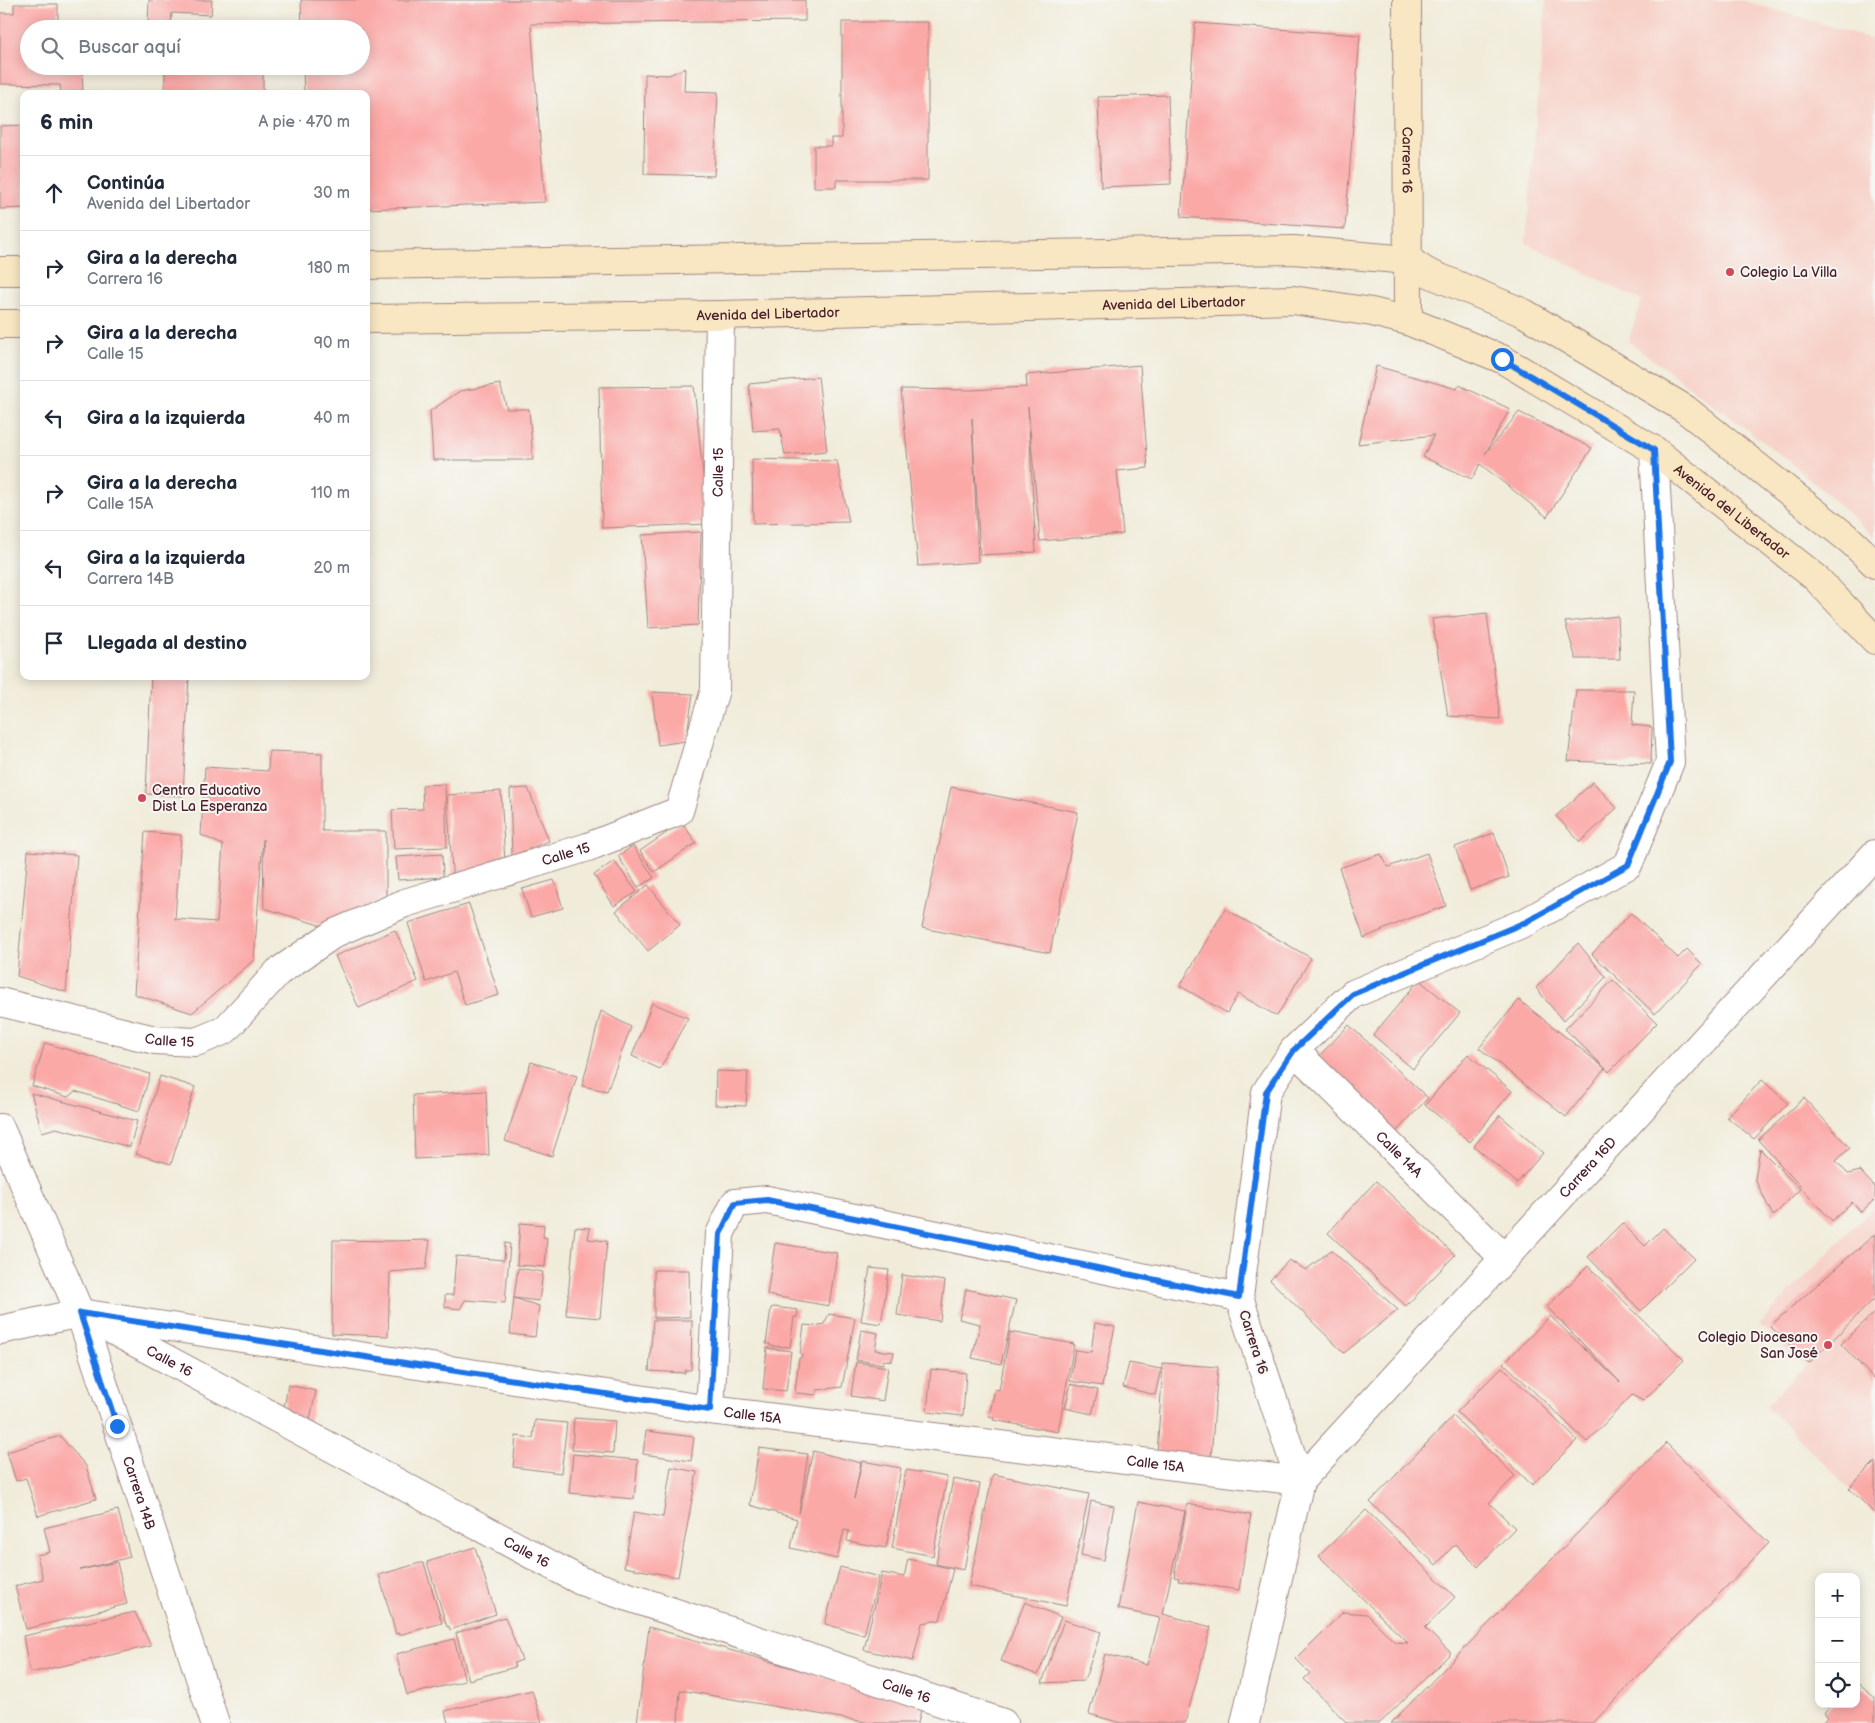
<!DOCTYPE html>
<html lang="es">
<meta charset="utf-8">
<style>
body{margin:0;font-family:"Balsamiq Sans",sans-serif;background:#f2f2f3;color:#1f2937}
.controls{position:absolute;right:15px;bottom:15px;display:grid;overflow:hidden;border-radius:10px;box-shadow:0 2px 12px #0003}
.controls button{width:45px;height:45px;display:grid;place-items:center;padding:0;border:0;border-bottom:1px solid #e0e1e3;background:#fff;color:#1f2937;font:25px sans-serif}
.stop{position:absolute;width:15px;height:15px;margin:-11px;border:4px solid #1a73e8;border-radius:50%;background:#fff}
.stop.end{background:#1a73e8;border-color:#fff;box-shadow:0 1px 5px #0008}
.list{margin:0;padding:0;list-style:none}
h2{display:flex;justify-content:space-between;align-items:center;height:65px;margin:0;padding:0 20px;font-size:21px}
h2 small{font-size:16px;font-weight:400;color:#747a83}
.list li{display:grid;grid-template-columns:32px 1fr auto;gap:15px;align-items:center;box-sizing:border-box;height:75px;padding:0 20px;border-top:1px solid #e0e1e3}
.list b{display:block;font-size:19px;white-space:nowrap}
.list p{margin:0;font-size:16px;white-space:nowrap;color:#747a83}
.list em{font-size:16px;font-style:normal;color:#747a83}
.icon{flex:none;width:28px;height:28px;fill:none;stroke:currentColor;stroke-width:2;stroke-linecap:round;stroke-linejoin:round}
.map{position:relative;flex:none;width:1875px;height:1723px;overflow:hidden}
.search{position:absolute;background:#fff;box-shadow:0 2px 12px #0003;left:20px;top:20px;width:350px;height:55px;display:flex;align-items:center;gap:12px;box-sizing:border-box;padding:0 18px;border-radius:28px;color:#747a83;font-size:19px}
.panel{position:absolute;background:#fff;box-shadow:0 2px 12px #0003;left:20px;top:90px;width:350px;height:590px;border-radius:10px}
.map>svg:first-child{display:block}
</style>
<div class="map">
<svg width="1875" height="1723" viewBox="0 0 1875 1723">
<rect width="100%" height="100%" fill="#f6f6f2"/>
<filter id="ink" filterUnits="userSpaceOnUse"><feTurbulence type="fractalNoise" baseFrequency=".02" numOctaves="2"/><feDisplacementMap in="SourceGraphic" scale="10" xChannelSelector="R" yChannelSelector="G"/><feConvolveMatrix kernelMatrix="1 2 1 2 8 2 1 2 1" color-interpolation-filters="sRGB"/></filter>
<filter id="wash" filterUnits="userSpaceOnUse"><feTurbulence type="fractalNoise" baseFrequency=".0096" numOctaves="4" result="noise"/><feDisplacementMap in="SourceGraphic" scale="20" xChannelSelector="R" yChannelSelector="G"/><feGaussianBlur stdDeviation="1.12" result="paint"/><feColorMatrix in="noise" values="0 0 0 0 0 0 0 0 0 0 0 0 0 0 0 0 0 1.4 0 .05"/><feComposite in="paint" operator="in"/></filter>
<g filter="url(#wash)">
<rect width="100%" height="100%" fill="#f1ecda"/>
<g fill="#f7d1c8">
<path d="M 1546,0 L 1742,0 L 1875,40 L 1875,537 L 1789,461 L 1628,341 L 1642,301 L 1526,243 Z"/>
<path d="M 1875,1205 L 1875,1514 L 1766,1406 L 1805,1365 L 1759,1324 Z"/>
</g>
<g id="blocks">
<g fill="#fba9a7">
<path d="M 149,0 L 212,0 L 211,15 L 172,13 L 171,26 L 148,25 Z"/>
<path d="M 301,0 L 805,0 L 805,21 L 531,24 L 545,202 L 366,209 L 366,94 L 304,94 L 303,66 L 361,66 L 361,29 L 302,29 Z"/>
<path d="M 14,4 L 58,4 L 58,29 L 29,29 L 29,66 L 82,66 L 83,94 L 61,94 L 60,85 L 0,84 L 0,13 L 14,13 Z"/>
<rect x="227" y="22" width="36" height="7"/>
<path d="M 842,22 L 928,22 L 928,180 L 836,180 L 836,187 L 814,187 L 814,146 L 831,146 L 831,138 L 842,138 Z"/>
<path d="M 1195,23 L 1360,35 L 1345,229 L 1181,217 Z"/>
<path d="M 165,66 L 207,66 L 207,68 L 227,69 L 227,66 L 263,66 L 263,94 L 165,94 Z"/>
<path d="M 685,68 L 684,91 L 718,92 L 714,176 L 644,174 L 645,74 L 669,75 Z"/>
<path d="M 1168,95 L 1171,184 L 1101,187 L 1098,97 Z"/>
<path d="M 24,125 L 24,208 L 0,209 L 0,126 Z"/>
<path d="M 1140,365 L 1148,468 L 1117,471 L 1123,534 L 1040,541 L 1028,407 L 1036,552 L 980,555 L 972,418 L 978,562 L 918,566 L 901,389 L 971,390 L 1027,387 L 1026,375 Z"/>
<path d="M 1376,366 L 1457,389 L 1459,385 L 1510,409 L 1485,454 L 1519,412 L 1592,448 L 1547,517 L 1480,464 L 1472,479 L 1423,457 L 1434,435 L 1358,444 Z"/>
<path d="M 818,377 L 827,451 L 785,455 L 780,429 L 753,431 L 749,384 Z"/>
<path d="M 500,384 L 507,409 L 529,409 L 533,460 L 433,460 L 430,411 L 460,391 Z"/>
<path d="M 694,386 L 708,524 L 602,528 L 599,387 Z"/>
<path d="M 752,459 L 837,461 L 849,522 L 753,524 Z"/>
<path d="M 701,532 L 698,625 L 648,628 L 642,535 Z"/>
<path d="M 1487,613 L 1500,719 L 1448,716 L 1432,619 Z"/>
<path d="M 1618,616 L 1620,659 L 1576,659 L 1565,622 Z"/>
<path d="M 151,676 L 189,676 L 183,796 L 146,794 Z"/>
<path d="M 1576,690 L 1634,690 L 1632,725 L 1652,727 L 1651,764 L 1568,761 Z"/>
<path d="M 652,692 L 693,694 L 686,741 L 658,745 Z"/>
<path d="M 269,751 L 322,753 L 322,831 L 386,831 L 386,896 L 332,929 L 264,908 L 263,839 L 254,960 L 192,1013 L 134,994 L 145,832 L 181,835 L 175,919 L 217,922 L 223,845 L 201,835 L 205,767 L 268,771 Z"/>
<path d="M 1593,782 L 1617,808 L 1580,842 L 1556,816 Z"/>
<path d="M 445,784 L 447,847 L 394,849 L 392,810 L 423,809 L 422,785 Z"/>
<path d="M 951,787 L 1078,812 L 1050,953 L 922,928 Z"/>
<path d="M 528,788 L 549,841 L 512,856 L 510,789 Z"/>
<path d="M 501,791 L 505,863 L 453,884 L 447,795 Z"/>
<path d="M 682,822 L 696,843 L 654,872 L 640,851 Z"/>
<path d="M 1494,833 L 1509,877 L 1470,890 L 1455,847 Z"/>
<path d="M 633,846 L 654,878 L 638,887 L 618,856 Z"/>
<path d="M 28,851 L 77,855 L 66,992 L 17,976 Z"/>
<path d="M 1427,853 L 1446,906 L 1408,919 L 1364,938 L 1339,868 L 1381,854 L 1388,867 Z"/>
<path d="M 442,854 L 443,877 L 398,880 L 396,857 Z"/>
<path d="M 614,861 L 637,892 L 614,906 L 594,875 Z"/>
<path d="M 554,880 L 563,908 L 531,917 L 522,889 Z"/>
<path d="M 648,885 L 680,925 L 648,951 L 616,911 Z"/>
<path d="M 469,904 L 499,995 L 465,1005 L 454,972 L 426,982 L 408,923 Z"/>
<path d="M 1225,909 L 1311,958 L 1277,1016 L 1238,994 L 1227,1013 L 1180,986 Z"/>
<path d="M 1631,913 L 1678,958 L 1687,949 L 1702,964 L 1655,1014 L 1592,954 Z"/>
<path d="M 395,930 L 418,981 L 359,1008 L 335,956 Z"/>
<path d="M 1578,943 L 1606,977 L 1563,1021 L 1536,988 Z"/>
<path d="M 1419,980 L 1460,1013 L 1413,1069 L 1373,1035 Z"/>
<path d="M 1613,980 L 1657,1023 L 1609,1072 L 1605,1068 L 1566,1117 L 1479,1048 L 1519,1000 L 1605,1068 L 1565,1029 Z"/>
<path d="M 652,1003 L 688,1018 L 660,1069 L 632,1056 Z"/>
<path d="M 601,1011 L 631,1027 L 607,1091 L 582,1086 Z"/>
<path d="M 1349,1025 L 1428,1098 L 1395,1133 L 1317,1058 Z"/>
<path d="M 45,1043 L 150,1074 L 139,1111 L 75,1091 L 68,1097 L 32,1086 Z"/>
<path d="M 1468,1054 L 1512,1091 L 1470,1142 L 1425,1105 Z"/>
<path d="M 531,1062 L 577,1076 L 552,1156 L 505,1141 Z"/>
<path d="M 716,1071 L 748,1072 L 746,1106 L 715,1105 Z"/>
<path d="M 160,1076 L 195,1087 L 171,1164 L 136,1154 Z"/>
<path d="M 1762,1080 L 1788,1103 L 1754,1139 L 1727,1117 Z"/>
<path d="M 486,1091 L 489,1155 L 415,1159 L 413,1095 Z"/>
<path d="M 31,1093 L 137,1121 L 130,1147 L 56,1128 L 42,1132 Z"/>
<path d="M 1804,1098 L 1850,1148 L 1836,1161 L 1848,1174 L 1860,1171 L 1875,1187 L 1875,1199 L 1861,1212 L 1852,1202 L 1832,1221 L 1758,1140 Z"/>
<path d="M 1500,1115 L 1543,1153 L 1517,1183 L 1474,1146 Z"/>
<path d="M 1760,1149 L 1800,1189 L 1773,1216 L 1755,1179 Z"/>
<path d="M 1376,1181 L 1455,1255 L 1406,1306 L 1328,1233 Z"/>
<path d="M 520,1223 L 544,1225 L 543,1237 L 547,1238 L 545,1267 L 517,1265 Z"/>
<path d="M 1622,1223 L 1645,1246 L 1663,1228 L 1694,1258 L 1641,1311 L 1588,1257 Z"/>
<path d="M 575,1227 L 590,1228 L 588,1239 L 607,1241 L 600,1318 L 566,1315 Z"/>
<path d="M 1875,1234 L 1875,1298 L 1809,1363 L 1770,1326 Z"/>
<path d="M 333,1240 L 390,1241 L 430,1240 L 426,1269 L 390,1272 L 388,1336 L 332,1334 Z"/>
<path d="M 505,1243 L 510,1244 L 505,1303 L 465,1300 L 460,1309 L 445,1307 L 445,1295 L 453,1295 L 456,1256 L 504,1260 Z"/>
<path d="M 775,1243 L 837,1253 L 829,1306 L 767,1295 Z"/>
<path d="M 1331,1250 L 1398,1310 L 1344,1353 L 1270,1280 L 1289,1260 L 1306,1270 Z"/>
<path d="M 1588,1266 L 1684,1360 L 1643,1401 L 1632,1395 L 1587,1442 L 1504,1363 L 1550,1316 L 1620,1382 L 1547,1307 Z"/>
<path d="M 518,1268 L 543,1272 L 539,1301 L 514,1298 Z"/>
<path d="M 870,1268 L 889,1270 L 881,1324 L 861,1321 Z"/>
<path d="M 654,1270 L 689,1270 L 690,1317 L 654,1318 Z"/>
<path d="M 902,1275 L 945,1281 L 940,1321 L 897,1315 Z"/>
<path d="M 966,1289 L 1016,1300 L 1001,1364 L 972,1358 L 980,1324 L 959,1319 Z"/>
<path d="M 514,1298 L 539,1306 L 535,1337 L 510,1334 Z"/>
<path d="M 774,1307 L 798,1310 L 797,1317 L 794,1317 L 790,1347 L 770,1346 L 770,1344 L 766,1344 L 771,1308 Z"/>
<path d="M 1875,1312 L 1875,1380 L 1841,1344 Z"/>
<path d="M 829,1314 L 855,1318 L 842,1387 L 817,1390 L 817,1395 L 796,1393 L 795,1392 L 799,1358 L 801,1358 L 802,1354 L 800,1354 L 804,1325 L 815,1326 L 824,1324 Z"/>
<path d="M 653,1320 L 692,1320 L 691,1370 L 685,1370 L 685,1373 L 649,1371 Z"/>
<path d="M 1095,1323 L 1115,1327 L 1102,1386 L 1070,1381 L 1075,1350 L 1091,1352 Z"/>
<path d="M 861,1330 L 878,1333 L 875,1350 L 894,1352 L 892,1361 L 884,1360 L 883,1364 L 856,1360 Z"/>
<path d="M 1010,1332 L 1074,1344 L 1058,1432 L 993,1420 L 994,1417 L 989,1416 L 995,1389 L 999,1390 Z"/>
<path d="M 767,1348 L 791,1351 L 786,1391 L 763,1389 Z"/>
<path d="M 856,1362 L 888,1367 L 883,1401 L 851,1396 Z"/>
<path d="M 1129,1363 L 1161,1369 L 1155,1395 L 1123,1387 Z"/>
<path d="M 1163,1363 L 1218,1367 L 1211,1458 L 1157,1454 Z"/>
<path d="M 1502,1367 L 1577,1440 L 1532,1485 L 1457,1412 Z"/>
<path d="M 931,1369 L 966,1373 L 963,1416 L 927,1412 Z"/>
<path d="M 1071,1384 L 1098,1390 L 1092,1414 L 1065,1408 Z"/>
<path d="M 288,1385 L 316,1391 L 309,1424 L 282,1420 Z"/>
<path d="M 1453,1416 L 1515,1476 L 1489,1503 L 1515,1528 L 1478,1567 L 1455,1544 L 1436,1565 L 1370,1502 Z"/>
<path d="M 574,1418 L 615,1421 L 613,1453 L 572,1450 Z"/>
<path d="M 535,1420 L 567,1423 L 561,1473 L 513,1467 L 516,1436 L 533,1438 Z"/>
<path d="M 646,1431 L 694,1437 L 691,1461 L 643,1454 Z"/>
<path d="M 60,1436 L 86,1466 L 96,1499 L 38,1516 L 26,1478 L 16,1481 L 7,1452 Z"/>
<path d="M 1666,1443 L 1769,1543 L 1593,1723 L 1391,1723 Z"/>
<path d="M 759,1448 L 808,1454 L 799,1513 L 813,1451 L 861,1463 L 854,1499 L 862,1461 L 901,1468 L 886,1548 L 847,1541 L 849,1531 L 844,1530 L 837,1559 L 791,1548 L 797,1519 L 750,1505 Z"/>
<path d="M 573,1454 L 638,1460 L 634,1499 L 569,1493 Z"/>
<path d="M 1875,1462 L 1875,1514 L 1849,1488 Z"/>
<path d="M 671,1467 L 697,1472 L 678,1577 L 624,1567 L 634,1512 L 663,1517 Z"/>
<path d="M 906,1470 L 947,1477 L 933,1556 L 892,1548 Z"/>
<path d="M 993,1474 L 1089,1494 L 1066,1606 L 969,1586 Z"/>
<path d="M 953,1479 L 980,1484 L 964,1570 L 936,1564 Z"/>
<path d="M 1091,1501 L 1114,1506 L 1104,1560 L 1081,1555 Z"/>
<path d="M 1138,1502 L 1185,1511 L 1163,1614 L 1211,1627 L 1185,1723 L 1121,1723 L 1089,1714 L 1105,1654 L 1147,1665 L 1160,1618 L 1118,1609 Z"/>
<path d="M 1187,1504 L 1251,1515 L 1239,1590 L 1178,1581 L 1179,1578 L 1174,1577 Z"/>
<path d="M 118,1510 L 130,1557 L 80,1570 L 117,1562 L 127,1604 L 26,1629 L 15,1586 L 43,1579 L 37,1555 L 50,1552 L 44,1528 Z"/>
<path d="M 1366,1510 L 1455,1597 L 1425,1628 L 1451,1653 L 1380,1723 L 1347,1723 L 1304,1679 L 1310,1673 L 1296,1659 L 1343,1612 L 1367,1614 L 1395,1642 L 1408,1643 L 1319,1556 Z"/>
<path d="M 475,1547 L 496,1614 L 450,1630 L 449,1626 L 447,1627 L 427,1562 Z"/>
<path d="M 908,1559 L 953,1569 L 940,1620 L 922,1623 L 913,1661 L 864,1650 L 882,1573 L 904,1577 Z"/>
<path d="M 420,1563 L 424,1563 L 442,1623 L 399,1635 L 399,1633 L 396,1634 L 379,1575 Z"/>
<path d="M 840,1567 L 879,1577 L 864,1635 L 825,1624 Z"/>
<path d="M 1025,1602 L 1061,1617 L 1038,1675 L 1001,1661 Z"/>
<path d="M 135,1612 L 151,1646 L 30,1673 L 23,1636 Z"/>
<path d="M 505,1617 L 522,1660 L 514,1663 L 515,1667 L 469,1680 L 456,1633 Z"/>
<path d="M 1064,1620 L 1101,1632 L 1084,1681 L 1042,1683 Z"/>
<path d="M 649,1627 L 922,1705 L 918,1723 L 870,1723 L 680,1690 L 678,1723 L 637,1723 Z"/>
<path d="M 454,1639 L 465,1681 L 407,1695 L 396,1654 Z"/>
<path d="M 1856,1682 L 1875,1698 L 1875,1723 L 1823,1723 L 1828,1717 L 1824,1713 L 1831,1704 L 1856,1704 Z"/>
<path d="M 532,1690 L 542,1723 L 448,1723 L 445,1711 Z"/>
</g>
</g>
</g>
<g filter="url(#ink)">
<use href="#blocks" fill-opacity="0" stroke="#9e8682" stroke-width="1"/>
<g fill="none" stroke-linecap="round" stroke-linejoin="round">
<defs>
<g id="street">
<path id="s1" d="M 0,1002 L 155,1040 L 196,1042 L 225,1030 L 278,972 L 335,933 L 405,903 L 588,847 L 679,811 L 715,690 L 720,315"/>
<path id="s2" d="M 1294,1050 L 1504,1258"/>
<path id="s3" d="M 0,1128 L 80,1313 L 215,1723"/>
<path id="s4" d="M 99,1323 L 581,1581 L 1003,1723"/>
<path id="s5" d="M 0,1330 L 80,1313 L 710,1410 L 1300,1481 L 1875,854"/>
<path d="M 710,1410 L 720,1234 L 735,1203 L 767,1200 L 1239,1297"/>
<path d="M 1245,1723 L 1300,1481 L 1239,1297 L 1266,1092 L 1294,1050 L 1353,994 L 1526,922 L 1628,865 L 1670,762 L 1654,450"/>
</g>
<g id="secondary">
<path id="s6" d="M 1407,0 L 1408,321"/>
<path d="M 366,265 L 1294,250 L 1408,260 L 1426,272 L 1524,313 L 1685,409 L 1851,541 L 1875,564"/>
<path d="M 0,271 L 24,271"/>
<path id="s7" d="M 366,319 L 720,315 L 1293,300 L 1372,312 L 1408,321 L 1502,359 L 1654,450 L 1815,577 L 1875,640"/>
<path d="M 0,324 L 24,324"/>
</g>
</defs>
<use href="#street" stroke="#9e8682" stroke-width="30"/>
<use href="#secondary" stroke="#9e8682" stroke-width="30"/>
<use href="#street" stroke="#fff" stroke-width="28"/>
<use href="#secondary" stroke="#f9e7c3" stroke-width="28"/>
</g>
</g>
<g fill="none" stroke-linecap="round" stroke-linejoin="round" filter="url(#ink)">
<path stroke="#1a73e8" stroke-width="6" d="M 117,1426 L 80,1313 L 710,1410 L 720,1234 L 735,1203 L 767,1200 L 1239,1297 L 1266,1092 L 1294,1050 L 1353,994 L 1526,922 L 1628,865 L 1670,762 L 1654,450 L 1502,359"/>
</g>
<g fill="#d1495b" stroke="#f6f6f2" stroke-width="2">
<circle cx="1730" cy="272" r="5"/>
<circle cx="142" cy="798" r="5"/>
<circle cx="1828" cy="1345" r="5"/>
</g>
<g text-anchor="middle" stroke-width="4" stroke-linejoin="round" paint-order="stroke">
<g font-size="14" fill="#4a1f2b" stroke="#f6f6f2">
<text dy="5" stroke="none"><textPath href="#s6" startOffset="160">Carrera 16</textPath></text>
<text dy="5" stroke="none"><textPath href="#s7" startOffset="808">Avenida del Libertador</textPath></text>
<text dy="5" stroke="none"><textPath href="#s7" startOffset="402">Avenida del Libertador</textPath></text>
<text dy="5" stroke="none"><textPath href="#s1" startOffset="1089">Calle 15</textPath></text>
<text dy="5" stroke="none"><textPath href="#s7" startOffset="1422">Avenida del Libertador</textPath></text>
<text dy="5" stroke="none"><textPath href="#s1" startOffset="624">Calle 15</textPath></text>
<text dy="5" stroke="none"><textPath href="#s1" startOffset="174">Calle 15</textPath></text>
<text dy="5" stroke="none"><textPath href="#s2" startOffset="148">Calle 14A</textPath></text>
<text dy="5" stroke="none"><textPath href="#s5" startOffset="1739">Carrera 16D</textPath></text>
<text transform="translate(1254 1342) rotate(72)" y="5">Carrera 16</text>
<text dy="5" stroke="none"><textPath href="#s4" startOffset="80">Calle 16</textPath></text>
<text dy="5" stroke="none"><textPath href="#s5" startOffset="762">Calle 15A</textPath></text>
<text dy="5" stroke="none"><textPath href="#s5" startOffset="1168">Calle 15A</textPath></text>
<text dy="5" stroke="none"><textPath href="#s3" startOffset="391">Carrera 14B</textPath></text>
<text dy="5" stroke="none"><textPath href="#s4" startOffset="485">Calle 16</textPath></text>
<text dy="5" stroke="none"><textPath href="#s4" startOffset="890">Calle 16</textPath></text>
</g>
<g font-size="14" fill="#4a1f2b" stroke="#f6f6f2" text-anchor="start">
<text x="1740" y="277">Colegio La Villa</text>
<text x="152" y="795">Centro Educativo<tspan x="152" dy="16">Dist La Esperanza</tspan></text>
<text x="1818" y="1342" text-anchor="end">Colegio Diocesano<tspan x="1818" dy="16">San José</tspan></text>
</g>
</g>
</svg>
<div class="controls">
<button>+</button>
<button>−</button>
<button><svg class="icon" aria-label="locate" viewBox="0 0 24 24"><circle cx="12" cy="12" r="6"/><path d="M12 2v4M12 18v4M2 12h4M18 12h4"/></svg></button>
</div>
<div class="stop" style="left:1502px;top:359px"></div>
<div class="stop end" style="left:117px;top:1426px"></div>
<div class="search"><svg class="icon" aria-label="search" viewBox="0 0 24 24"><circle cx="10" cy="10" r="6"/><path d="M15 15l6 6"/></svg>Buscar aquí</div>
<section class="panel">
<h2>6 min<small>A pie · 470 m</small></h2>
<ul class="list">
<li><svg class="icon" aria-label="ahead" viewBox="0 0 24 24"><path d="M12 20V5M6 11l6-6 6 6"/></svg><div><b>Continúa</b><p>Avenida del Libertador</p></div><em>30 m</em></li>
<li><svg class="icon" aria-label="right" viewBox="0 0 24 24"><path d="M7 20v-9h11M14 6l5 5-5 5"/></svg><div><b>Gira a la derecha</b><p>Carrera 16</p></div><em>180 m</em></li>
<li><svg class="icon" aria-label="right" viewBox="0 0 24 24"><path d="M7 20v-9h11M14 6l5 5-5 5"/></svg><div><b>Gira a la derecha</b><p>Calle 15</p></div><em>90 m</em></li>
<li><svg class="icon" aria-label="left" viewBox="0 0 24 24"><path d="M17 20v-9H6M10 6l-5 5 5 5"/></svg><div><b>Gira a la izquierda</b></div><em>40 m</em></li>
<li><svg class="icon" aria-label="right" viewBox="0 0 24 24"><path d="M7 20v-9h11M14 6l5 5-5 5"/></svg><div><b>Gira a la derecha</b><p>Calle 15A</p></div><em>110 m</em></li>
<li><svg class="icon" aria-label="left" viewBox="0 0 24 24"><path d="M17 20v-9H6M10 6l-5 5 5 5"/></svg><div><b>Gira a la izquierda</b><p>Carrera 14B</p></div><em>20 m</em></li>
<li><svg class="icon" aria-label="arrive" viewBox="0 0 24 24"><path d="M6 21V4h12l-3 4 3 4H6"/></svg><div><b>Llegada al destino</b></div></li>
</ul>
</section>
</div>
